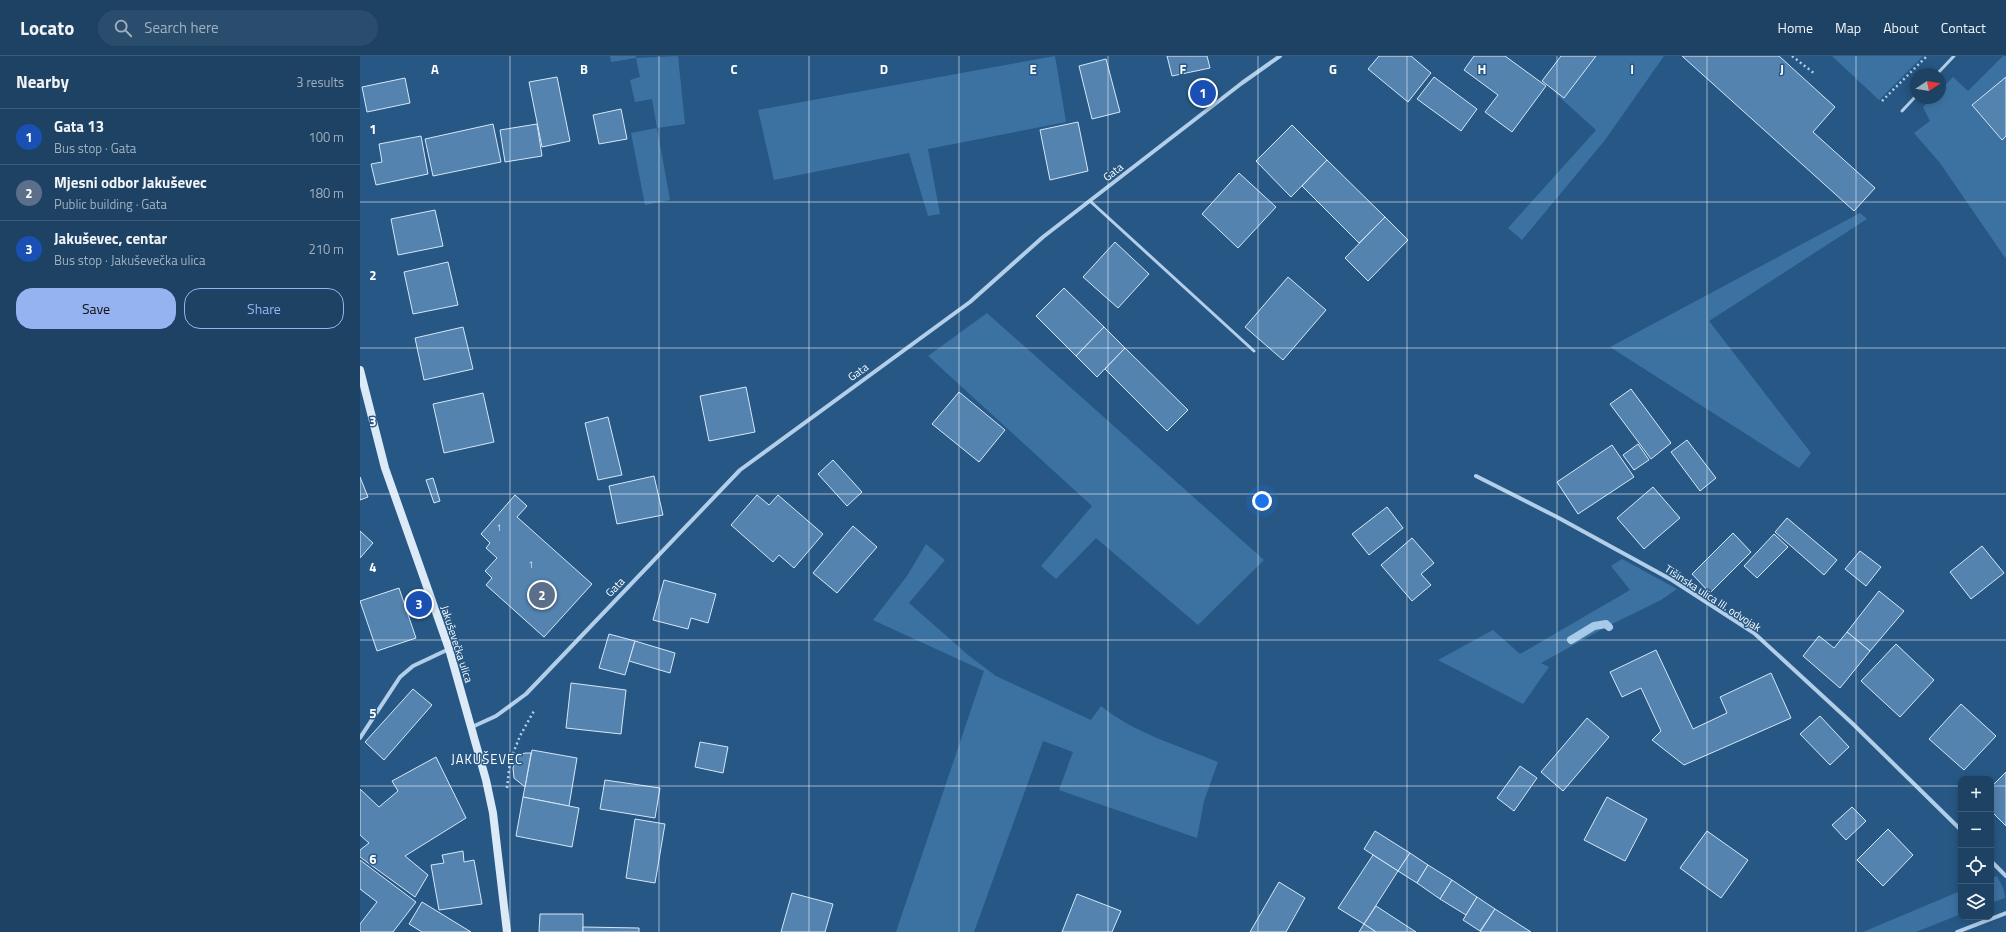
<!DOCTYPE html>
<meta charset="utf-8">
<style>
body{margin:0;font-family:"Titillium Web",sans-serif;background:#2a4d6d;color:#f1f3f6}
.controls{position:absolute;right:12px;bottom:12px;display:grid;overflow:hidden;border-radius:8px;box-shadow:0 2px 10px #0003}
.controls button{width:36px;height:36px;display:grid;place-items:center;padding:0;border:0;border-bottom:1px solid #3b5b78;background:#1d4264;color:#f1f3f6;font:20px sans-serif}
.compass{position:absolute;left:1550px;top:12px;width:36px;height:36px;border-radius:50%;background:#1d4264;box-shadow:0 2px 10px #0003;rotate:78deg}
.you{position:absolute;left:902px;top:445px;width:14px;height:14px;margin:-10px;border:3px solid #fff;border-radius:50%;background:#1a73e8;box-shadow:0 0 0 6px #1a73e833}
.badge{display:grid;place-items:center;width:26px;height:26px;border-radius:50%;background:#95b2f1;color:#fff;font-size:13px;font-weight:700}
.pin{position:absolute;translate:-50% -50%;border:2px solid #fff;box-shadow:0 1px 4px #0006}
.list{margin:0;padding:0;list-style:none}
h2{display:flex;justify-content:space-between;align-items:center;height:52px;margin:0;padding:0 16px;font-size:17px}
h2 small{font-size:13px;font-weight:400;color:#a0b0bf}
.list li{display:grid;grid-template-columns:26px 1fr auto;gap:12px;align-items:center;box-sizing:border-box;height:56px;padding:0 16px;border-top:1px solid #3b5b78}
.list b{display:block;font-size:15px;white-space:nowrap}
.list p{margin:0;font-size:13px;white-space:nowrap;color:#a0b0bf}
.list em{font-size:13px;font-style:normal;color:#a0b0bf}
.actions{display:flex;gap:8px;padding:12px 16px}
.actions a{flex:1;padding:9px 0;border:1px solid #95b2f1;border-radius:16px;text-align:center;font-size:14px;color:#95b2f1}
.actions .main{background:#95b2f1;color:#111}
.icon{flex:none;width:22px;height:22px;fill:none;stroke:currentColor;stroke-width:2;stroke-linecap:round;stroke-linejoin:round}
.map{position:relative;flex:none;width:1646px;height:876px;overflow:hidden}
header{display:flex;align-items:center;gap:24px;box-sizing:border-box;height:56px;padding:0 20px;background:#1d4264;border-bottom:1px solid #3b5b78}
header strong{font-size:19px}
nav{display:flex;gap:22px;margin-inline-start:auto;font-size:14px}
.search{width:280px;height:36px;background:#2a4d6d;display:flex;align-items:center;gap:10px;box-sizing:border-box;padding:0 14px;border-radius:22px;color:#a0b0bf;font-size:15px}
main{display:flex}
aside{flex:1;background:#1d4264}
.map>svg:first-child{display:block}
</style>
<header>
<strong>Locato</strong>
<div class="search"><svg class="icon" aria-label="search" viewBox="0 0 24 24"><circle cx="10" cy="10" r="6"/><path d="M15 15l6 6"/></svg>Search here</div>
<nav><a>Home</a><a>Map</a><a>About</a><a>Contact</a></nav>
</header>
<main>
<aside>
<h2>Nearby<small>3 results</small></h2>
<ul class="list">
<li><span class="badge" style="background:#1a4fb4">1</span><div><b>Gata 13</b><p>Bus stop · Gata</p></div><em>100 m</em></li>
<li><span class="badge" style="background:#5c6f8a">2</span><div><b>Mjesni odbor Jakuševec</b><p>Public building · Gata</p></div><em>180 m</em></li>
<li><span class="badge" style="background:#1a4fb4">3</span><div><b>Jakuševec, centar</b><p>Bus stop · Jakuševečka ulica</p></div><em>210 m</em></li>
</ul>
<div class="actions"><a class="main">Save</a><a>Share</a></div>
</aside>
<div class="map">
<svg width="1646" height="876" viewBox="0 0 1646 876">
<rect width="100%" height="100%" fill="#275885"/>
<g fill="#3c72a2">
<path d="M 250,0 L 276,0 L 276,2 L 318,0 L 325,68 L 297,72 L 310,144 L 285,149 L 271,77 L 297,72 L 292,43 L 275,46 L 270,24 L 280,21 L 276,2 L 251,6 Z"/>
<path d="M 695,0 L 706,66 L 568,93 L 580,158 L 568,160 L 549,97 L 414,124 L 398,54 Z"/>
<path d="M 1227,0 L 1304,0 L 1245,84 L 1162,184 L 1148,172 L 1236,74 L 1195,37 Z"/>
<path d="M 1472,0 L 1563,0 L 1519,44 Z"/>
<path d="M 1643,0 L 1646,0 L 1646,22 L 1612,49 L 1641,84 L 1646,80 L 1646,203 L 1580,107 L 1554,77 L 1570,65 L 1563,51 L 1572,42 L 1580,42 L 1580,34 L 1593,21 L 1608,35 Z"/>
<path d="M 1500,157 L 1507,163 L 1349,265 L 1451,397 L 1439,412 L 1250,291 Z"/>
<path d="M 627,257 L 904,504 L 838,569 L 736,482 L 696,523 L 681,510 L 732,450 L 568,300 Z"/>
<path d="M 566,488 L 585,504 L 549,547 L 608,599 L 636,620 L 731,664 L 741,650 C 774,677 819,690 858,706 L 844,745 L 837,782 L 699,734 L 713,696 L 683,685 L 614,876 L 536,876 L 624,615 L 513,564 L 547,520 Z"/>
<path d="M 1262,503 L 1317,533 L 1301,544 L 1246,571 L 1181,607 L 1189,611 L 1163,648 L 1078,604 L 1133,574 L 1160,598 L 1270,534 L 1251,510 Z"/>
<path d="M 1637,820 L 1643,832 L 1645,842 L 1631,847 L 1631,822 Z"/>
<path d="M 1598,836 L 1601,842 L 1601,858 L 1556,876 L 1503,876 Z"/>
</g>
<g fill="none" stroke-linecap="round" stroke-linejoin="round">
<path stroke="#a6cae8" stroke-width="8" d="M 1211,584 L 1234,570 L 1246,568 L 1249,571"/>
</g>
<g fill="#5483af" stroke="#d5e7f6">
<path d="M 807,0 L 847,0 L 850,12 L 812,20 Z"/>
<path d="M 1019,0 L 1051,0 L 1071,17 L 1048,46 L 1008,13 Z"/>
<path d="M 1114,0 L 1145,0 L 1186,30 L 1152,76 L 1125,56 L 1138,39 L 1104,14 Z"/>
<path d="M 1201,0 L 1236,0 L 1204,42 L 1182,25 Z"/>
<path d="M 1322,0 L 1419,0 L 1475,51 L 1453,76 L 1515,132 L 1494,155 Z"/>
<path d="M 746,3 L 760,56 L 732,63 L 719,10 Z"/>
<path d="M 197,21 L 210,85 L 182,91 L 169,26 Z"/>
<path d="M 1074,21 L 1117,53 L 1101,75 L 1057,43 Z"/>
<path d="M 1646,21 L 1646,80 L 1642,84 L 1612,49 Z"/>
<path d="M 45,22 L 50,47 L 7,56 L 2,31 Z"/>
<path d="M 261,53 L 267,83 L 239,88 L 233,59 Z"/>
<path d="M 718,66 L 728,115 L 690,124 L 680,74 Z"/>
<path d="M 133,68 L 141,106 L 73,120 L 65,83 Z"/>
<path d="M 177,68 L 182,100 L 145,106 L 140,74 Z"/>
<path d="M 932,69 L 967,104 L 931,141 L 896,105 Z"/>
<path d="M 61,80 L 68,118 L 16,129 L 11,108 L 22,106 L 19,88 Z"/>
<path d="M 967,104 L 1025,161 L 999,187 L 942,130 Z"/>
<path d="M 879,117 L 916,151 L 878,192 L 842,158 Z"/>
<path d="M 75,154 L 83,190 L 38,199 L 31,163 Z"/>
<path d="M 1025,161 L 1048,184 L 1008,225 L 985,202 Z"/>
<path d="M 755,186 L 789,218 L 758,252 L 723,221 Z"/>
<path d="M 88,206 L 98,249 L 53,258 L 44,216 Z"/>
<path d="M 928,221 L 966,254 L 923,304 L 885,271 Z"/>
<path d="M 704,232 L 744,271 L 716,300 L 676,260 Z"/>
<path d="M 103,271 L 113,313 L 64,324 L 55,282 Z"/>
<path d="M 744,271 L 765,292 L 737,321 L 716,300 Z"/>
<path d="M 765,292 L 828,354 L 807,375 L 745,313 Z"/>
<path d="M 386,331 L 395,376 L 349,385 L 340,340 Z"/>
<path d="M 1271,333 L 1311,387 L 1291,403 L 1250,348 Z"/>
<path d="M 599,336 L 645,374 L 619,406 L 572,368 Z"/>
<path d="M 123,337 L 134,386 L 84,397 L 73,348 Z"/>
<path d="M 248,361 L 262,419 L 238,424 L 225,367 Z"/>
<path d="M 1327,384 L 1356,422 L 1340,435 L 1311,396 Z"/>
<path d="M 1278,388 L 1289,404 L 1274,414 L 1263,399 Z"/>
<path d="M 1252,389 L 1274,421 L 1218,458 L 1197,426 Z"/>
<path d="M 473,404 L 502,436 L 487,450 L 458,418 Z"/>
<path d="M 294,420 L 303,459 L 257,468 L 249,430 Z"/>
<path d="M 0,421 L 8,441 L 0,444 Z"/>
<path d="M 73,422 L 80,445 L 74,447 L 66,424 Z"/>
<path d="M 1293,431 L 1320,462 L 1284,493 L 1257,462 Z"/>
<path d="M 155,439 L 167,450 L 157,461 L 232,528 L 184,581 L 126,529 L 132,522 L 125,515 L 137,502 L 126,492 L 130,487 L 121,478 Z"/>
<path d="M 397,439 L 409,449 L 418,439 L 463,478 L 434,512 L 419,499 L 413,506 L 371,469 Z"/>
<path d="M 1027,451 L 1043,472 L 1009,499 L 992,478 Z"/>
<path d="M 1427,462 L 1477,504 L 1464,519 L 1415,476 Z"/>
<path d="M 493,470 L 517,491 L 477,537 L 453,517 Z"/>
<path d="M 0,475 L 13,487 L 0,502 Z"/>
<path d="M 1373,477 L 1391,496 L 1350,537 L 1332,518 Z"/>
<path d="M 1414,478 L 1428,491 L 1397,522 L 1384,510 Z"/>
<path d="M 1052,482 L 1074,507 L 1061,518 L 1071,529 L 1052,545 L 1021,509 Z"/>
<path d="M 1622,490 L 1644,517 L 1611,543 L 1590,516 Z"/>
<path d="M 1500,495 L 1521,511 L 1506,530 L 1485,513 Z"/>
<path d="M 304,524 L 356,538 L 348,567 L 331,562 L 328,573 L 293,564 Z"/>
<path d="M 39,532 L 56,582 L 17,595 L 0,545 Z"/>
<path d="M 1519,535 L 1544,555 L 1510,595 L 1487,576 Z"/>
<path d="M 1487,576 L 1510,595 L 1480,632 L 1443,600 L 1459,580 L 1474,592 Z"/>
<path d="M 249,578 L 275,585 L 265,619 L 239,612 Z"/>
<path d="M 275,585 L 315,597 L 310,617 L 269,605 Z"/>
<path d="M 1536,588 L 1574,624 L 1540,661 L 1501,625 Z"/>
<path d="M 1296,594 L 1333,673 L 1367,657 L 1360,641 L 1411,617 L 1431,662 L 1324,709 L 1292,684 L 1301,675 L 1281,632 L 1262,641 L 1250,616 Z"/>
<path d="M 211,627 L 266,634 L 261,678 L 206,672 Z"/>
<path d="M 53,633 L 72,649 L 24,704 L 5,686 Z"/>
<path d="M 1601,648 L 1636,680 L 1604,714 L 1569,683 Z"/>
<path d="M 1460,660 L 1489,691 L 1470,709 L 1440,678 Z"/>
<path d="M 1227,662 L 1249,681 L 1203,735 L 1181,716 Z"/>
<path d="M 340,686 L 368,691 L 363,717 L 335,711 Z"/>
<path d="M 172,694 L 217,702 L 209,750 L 163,741 Z"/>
<path d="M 166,697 L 171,697 L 165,731 L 154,722 L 153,712 L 156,703 L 160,698 Z"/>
<path d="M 76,701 L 106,762 L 45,800 L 68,819 L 55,841 L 0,801 L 0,794 L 9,787 L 0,779 L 0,733 L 19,751 L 38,735 L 32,725 Z"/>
<path d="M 1160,710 L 1177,722 L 1154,755 L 1137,742 Z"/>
<path d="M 1646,716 L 1646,770 L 1631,755 L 1631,731 Z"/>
<path d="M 245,724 L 300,732 L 295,762 L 240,753 Z"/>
<path d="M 163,741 L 219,752 L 212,791 L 156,780 Z"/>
<path d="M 1247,741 L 1287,763 L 1265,805 L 1224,784 Z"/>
<path d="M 1492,751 L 1506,765 L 1486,784 L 1472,769 Z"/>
<path d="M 275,763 L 305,768 L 295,827 L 266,822 Z"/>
<path d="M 1528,773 L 1553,799 L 1523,830 L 1497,804 Z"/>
<path d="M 1015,775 L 1050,797 L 1038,815 L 1004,793 Z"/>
<path d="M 1347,775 L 1388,804 L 1361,842 L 1320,812 Z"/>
<path d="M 103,795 L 104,806 L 114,804 L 122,848 L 79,854 L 71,809 L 84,807 L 82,799 Z"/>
<path d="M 1050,797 L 1068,809 L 1057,827 L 1038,815 Z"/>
<path d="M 1013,799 L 1038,815 L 1004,868 L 978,852 Z"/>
<path d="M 0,804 L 56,846 L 33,876 L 0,876 L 0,868 L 17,846 L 0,833 Z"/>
<path d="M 1068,809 L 1092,824 L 1080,843 L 1057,827 Z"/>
<path d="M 1092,824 L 1117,841 L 1106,859 L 1080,843 Z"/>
<path d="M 919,826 L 945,842 L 926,876 L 890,876 Z"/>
<path d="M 432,837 L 473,848 L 465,876 L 421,876 Z"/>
<path d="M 717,838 L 761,855 L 752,876 L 702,876 Z"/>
<path d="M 1117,841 L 1135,853 L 1120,875 L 1103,864 Z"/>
<path d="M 62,846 L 111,876 L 62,876 L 49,868 Z"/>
<path d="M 1016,850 L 1056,876 L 1016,876 L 1004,868 Z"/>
<path d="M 1135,853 L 1171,876 L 1120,876 Z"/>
<path d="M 180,858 L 223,858 L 223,876 L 179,876 Z"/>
<path d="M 1004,868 L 1016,876 L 999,876 Z"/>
<path d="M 223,871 L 279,872 L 279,876 L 223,876 Z"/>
</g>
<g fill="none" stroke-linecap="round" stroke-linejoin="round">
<g stroke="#b2cee8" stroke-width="2.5" stroke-dasharray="2 3" stroke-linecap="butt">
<path d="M 1432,0 L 1455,18"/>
<path d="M 1522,45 L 1567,0"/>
<path d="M 147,732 L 150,705 L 160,680 L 175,653"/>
</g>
<g stroke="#b2cee8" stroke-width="3">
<path d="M 1577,18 L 1594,0"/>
<path d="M 1542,55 L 1556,40"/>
<path d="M 730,145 L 894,295"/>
</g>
<g stroke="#b2cee8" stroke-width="4">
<path d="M 1116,420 L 1197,461 L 1312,524 L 1394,577 L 1493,668 L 1601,774"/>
<path d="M 112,671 L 136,660 L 166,638 L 380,414 L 610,246 L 683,181 L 882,27 L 920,0"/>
<path d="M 0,682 L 40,621 L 53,610 L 89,593"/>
<path d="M 1631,805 L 1646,820"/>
<path d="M 1597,876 L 1646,857"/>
</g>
<path stroke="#dceaf7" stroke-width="8" d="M 0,314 L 25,412 L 89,593 L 126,724 L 133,757 L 147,876"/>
</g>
<path fill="none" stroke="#fff" stroke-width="1" stroke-opacity="0.55" d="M 150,0 L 150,876M 299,0 L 299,876M 449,0 L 449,876M 599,0 L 599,876M 748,0 L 748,876M 898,0 L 898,876M 1047,0 L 1047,876M 1197,0 L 1197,876M 1347,0 L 1347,876M 1496,0 L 1496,876M 0,146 L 1646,146M 0,292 L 1646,292M 0,438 L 1646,438M 0,584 L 1646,584M 0,730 L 1601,730M 1631,730 L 1646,730"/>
<g text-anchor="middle" stroke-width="3" stroke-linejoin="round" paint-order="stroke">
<g font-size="9" fill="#d4e0eb">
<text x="139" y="475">1</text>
<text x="171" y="512">1</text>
</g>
<g font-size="11" fill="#fff" stroke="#275885">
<text transform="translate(753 116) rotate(-38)" y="4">Gata</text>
<text transform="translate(498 316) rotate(-36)" y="4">Gata</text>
<text transform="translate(255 531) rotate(-46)" y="4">Gata</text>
<text transform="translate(1353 542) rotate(33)" y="4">Tišinska ulica III. odvojak</text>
<text transform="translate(97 588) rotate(72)" y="4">Jakuševečka ulica</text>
</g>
<g font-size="13" letter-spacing="1" fill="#fff" stroke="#275885">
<text x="127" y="708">JAKUŠEVEC</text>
</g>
</g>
<g font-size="13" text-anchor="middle" font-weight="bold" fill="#fff" stroke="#275885" stroke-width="3" stroke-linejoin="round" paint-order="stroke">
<text x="75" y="18">A</text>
<text x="224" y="18">B</text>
<text x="374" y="18">C</text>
<text x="524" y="18">D</text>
<text x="673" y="18">E</text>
<text x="823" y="18">F</text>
<text x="973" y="18">G</text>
<text x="1122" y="18">H</text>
<text x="1272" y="18">I</text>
<text x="1422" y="18">J</text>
<text x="13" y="78">1</text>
<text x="13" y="224">2</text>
<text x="13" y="370">3</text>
<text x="13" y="516">4</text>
<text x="13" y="662">5</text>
<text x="13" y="808">6</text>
</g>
</svg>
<div class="controls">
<button>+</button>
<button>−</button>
<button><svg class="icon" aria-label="locate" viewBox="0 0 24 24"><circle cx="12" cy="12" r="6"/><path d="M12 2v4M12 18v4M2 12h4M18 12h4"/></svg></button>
<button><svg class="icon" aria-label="layers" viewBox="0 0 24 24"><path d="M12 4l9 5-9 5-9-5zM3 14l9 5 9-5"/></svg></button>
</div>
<svg class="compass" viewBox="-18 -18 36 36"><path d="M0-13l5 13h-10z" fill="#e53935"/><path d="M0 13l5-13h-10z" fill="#a0b0bf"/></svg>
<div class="you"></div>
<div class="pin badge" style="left:843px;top:37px;background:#1a4fb4">1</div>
<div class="pin badge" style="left:182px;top:539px;background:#5c6f8a">2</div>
<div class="pin badge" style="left:59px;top:548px;background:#1a4fb4">3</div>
</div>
</main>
